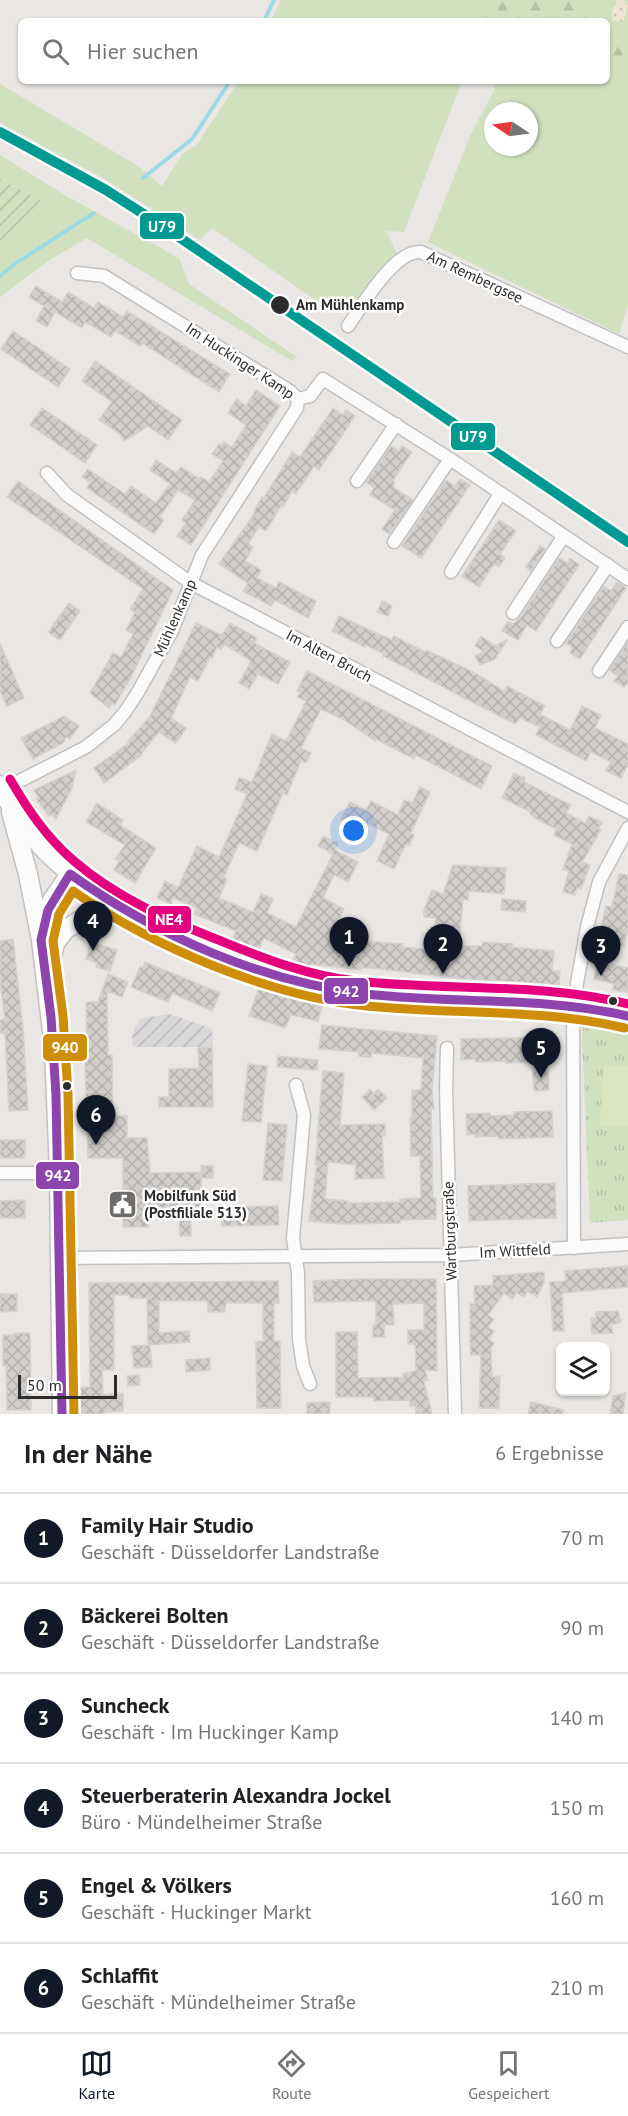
<!DOCTYPE html>
<html lang="de">
<meta charset="utf-8">
<style>
body{margin:0;font-family:"PT Sans",sans-serif;background:#f6f6f6;color:#202124}
.controls{position:absolute;right:18px;bottom:18px;display:grid;overflow:hidden;border-radius:9px;box-shadow:0 2px 4px #0004}
.controls button{width:54px;height:54px;display:grid;place-items:center;padding:0;border:0;border-bottom:2px solid #e0e0e0;background:#fff;color:#202124;font:30px sans-serif}
.compass{position:absolute;left:484px;top:102px;width:54px;height:54px;border-radius:50%;background:#fff;box-shadow:0 2px 4px #0004;rotate:283deg}
.scale{position:absolute;left:18px;bottom:15px;width:99px;box-sizing:border-box;padding-left:6px;border:3px solid #2c2c2c;border-top:0;font-size:16px;line-height:21px;white-space:nowrap;color:#2c2c2c;-webkit-text-stroke:4px #fff;paint-order:stroke}
.you{position:absolute;left:354px;top:831px;width:21px;height:21px;margin:-15px;border:4px solid #fff;border-radius:50%;background:#1a73e8;box-shadow:0 0 0 9px #1a73e833}
.badge{display:grid;place-items:center;width:39px;height:39px;border-radius:50%;background:#111827;color:#fff;font-size:20px;font-weight:700}
.pin{position:absolute;translate:-50% -50px;filter:drop-shadow(0 2px 3px #0008)}
.pin::after{content:'';position:absolute;top:32px;width:21px;height:18px;background:inherit;clip-path:polygon(0 0,100% 0,50% 100%)}
.list{margin:0;padding:0;list-style:none}
h2{display:flex;justify-content:space-between;align-items:center;height:78px;margin:0;padding:0 24px;font-size:26px}
h2 small{font-size:20px;font-weight:400;color:#757577}
.list li{display:grid;grid-template-columns:39px 1fr auto;gap:18px;align-items:center;box-sizing:border-box;height:90px;padding:0 24px;border-top:2px solid #e0e0e0}
.list b{display:block;font-size:22px;white-space:nowrap}
.list p{margin:0;font-size:20px;white-space:nowrap;color:#757577}
.list em{font-size:20px;font-style:normal;color:#757577}
.icon{flex:none;width:33px;height:33px;fill:none;stroke:currentColor;stroke-width:2;stroke-linecap:round;stroke-linejoin:round}
.map{position:relative;flex:none;width:628px;height:1414px;overflow:hidden}
.search{position:absolute;background:#fff;box-shadow:0 2px 4px #0004;left:18px;right:18px;top:18px;height:66px;display:flex;align-items:center;gap:15px;box-sizing:border-box;padding:0 21px;border-radius:9px;color:#757577;font-size:22px}
.sheet{height:618px;background:#fff}
nav{display:flex;justify-content:space-around;align-items:center;box-sizing:border-box;height:84px;border-top:2px solid #e0e0e0;background:#fff;font-size:16px;color:#757577}
nav a{display:grid;justify-items:center;gap:3px}
nav .on{color:#111827}
.map>svg:first-child{display:block}
</style>
<div class="map">
<svg width="628" height="1414" viewBox="0 0 628 1414">
<defs>
<pattern id="industrial-furrows" width="10" height="10" patternUnits="userSpaceOnUse" patternTransform="scale(1.5)"><rect width="10" height="10" fill="#d9d7da"/><path d="M-1 1l2-2M0 10L10 0M9 11l2-2" fill="none" stroke="#bab9bb"/></pattern>
<pattern id="forest-firs" width="22" height="20" patternUnits="userSpaceOnUse" patternTransform="scale(1.5)"><rect width="22" height="20" fill="#d1e1bf"/><path d="M5 1l3.5 6h-7zM16 11l3.5 6h-7z" fill="#b4c1a4"/></pattern>
<pattern id="sand-dots" width="8" height="8" patternUnits="userSpaceOnUse" patternTransform="scale(1.5)"><rect width="8" height="8" fill="#ece4d3"/><path d="M2 2h.1M6 6h.1" fill="none" stroke="#cbc4b5" stroke-width="1.8" stroke-linecap="round"/></pattern>
<pattern id="park-tufts" width="24" height="20" patternUnits="userSpaceOnUse" patternTransform="scale(1.5)"><rect width="24" height="20" fill="#d1e1bf"/><path d="M3 7l-1-3M5 7V3M7 7l1-3M15 17l-1-3M17 17v-4M19 17l1-3" fill="none" stroke="#b4c1a4"/></pattern>
<pattern id="garden-furrows" width="10" height="10" patternUnits="userSpaceOnUse" patternTransform="scale(1.5)"><rect width="10" height="10" fill="#d1e1bf"/><path d="M-1 1l2-2M0 10L10 0M9 11l2-2" fill="none" stroke="#b4c1a4"/></pattern>
<pattern id="building-cross-hatch" width="8" height="8" patternUnits="userSpaceOnUse" patternTransform="scale(1.5)"><rect width="8" height="8" fill="#d1cecc"/><path d="M0 0l8 8M0 8l8-8" fill="none" stroke="#b4b1af"/></pattern>
</defs>
<rect width="100%" height="100%" fill="#e9e6e3"/>
<path fill="url(#industrial-furrows)" d="M 170,1014 L 212,1029 L 213,1047 L 133,1047 L 132,1034 L 139,1019 Z"/>
<g fill="#d1e1bf" fill-rule="evenodd">
<path d="M 281,0 L 628,0 L 628,304 L 619,334 L 428,242 L 471,134 L 495,88 L 494,81 L 607,81 L 607,21 L 271,21 ZM 493,111 L 529,111 L 529,147 L 493,147 Z"/>
<path d="M 239,81 L 462,81 L 404,232 L 386,231 L 400,259 L 354,317 L 343,305 L 328,309 L 212,228 L 200,240 L 103,178 L 0,123 L 0,84 L 138,166 L 162,186 L 182,155 L 197,144 Z"/>
<path d="M 0,155 L 68,197 L 179,258 L 189,284 L 297,357 L 292,361 L 87,238 L 51,259 L 0,297 L 0,244 L 45,203 L 0,179 Z"/>
</g>
<g fill="url(#forest-firs)">
<path d="M 484,0 L 591,0 L 601,21 L 478,21 Z"/>
<path d="M 607,28 L 628,51 L 628,78 L 607,70 Z"/>
</g>
<path fill="url(#sand-dots)" d="M 624,0 L 628,5 L 623,22 L 613,21 C 610,15 613,6 617,0 Z"/>
<path fill="url(#park-tufts)" d="M 589,1023 L 628,1031 L 628,1220 L 590,1223 L 582,1037 L 583,1025 Z"/>
<path fill="url(#garden-furrows)" d="M 0,179 L 45,203 L 0,244 Z"/>
<path fill="#dae4be" d="M 604,1065 L 628,1066 L 628,1127 L 600,1126 Z"/>
<g fill="none" stroke-linecap="round" stroke-linejoin="round">
<g stroke="#9ddae4" stroke-width="4">
<path d="M 264,21 L 274,0"/>
<path d="M 143,178 L 192,139 L 230,81"/>
<path d="M 0,276 L 16,263 L 94,213"/>
</g>
</g>
<g fill="url(#building-cross-hatch)" stroke="#d4d2cf" stroke-width="1.5">
<path d="M 36,286 L 62,302 L 68,292 L 94,308 L 98,302 L 123,317 L 127,311 L 230,374 L 219,392 L 142,343 L 140,346 L 115,331 L 111,337 L 85,322 L 82,328 L 55,312 L 47,327 L 36,321 L 44,306 L 29,297 Z"/>
<path d="M 13,331 L 70,369 L 58,387 L 1,349 Z"/>
<path d="M 95,361 L 182,420 L 168,440 L 148,426 L 124,441 L 119,433 L 99,420 L 112,402 L 82,381 Z"/>
<path d="M 256,390 L 280,406 L 191,545 L 177,536 L 186,523 L 182,520 L 195,500 L 178,490 L 160,517 L 164,520 L 154,534 L 87,488 L 90,482 L 82,477 L 88,469 L 125,494 L 131,486 L 156,503 L 170,484 L 150,470 L 156,460 L 176,473 L 181,467 L 200,479 L 201,477 L 209,482 L 223,461 L 212,454 L 219,444 L 222,445 L 224,442 L 232,447 L 246,425 L 228,413 L 237,399 L 246,406 Z"/>
<path d="M 42,408 L 97,445 L 85,463 L 30,425 Z"/>
<path d="M 333,408 L 343,415 L 346,410 L 355,416 L 319,470 L 314,466 L 296,494 L 292,491 L 283,507 L 281,506 L 266,531 L 259,527 L 248,544 L 253,547 L 245,561 L 261,570 L 257,578 L 276,588 L 279,582 L 316,601 L 308,618 L 275,600 L 271,606 L 243,591 L 248,583 L 219,564 L 254,514 L 256,507 L 262,497 L 264,498 L 292,452 L 300,457 Z"/>
<path d="M 391,446 L 399,451 L 402,446 L 412,452 L 394,479 L 394,488 L 413,500 L 389,534 L 382,529 L 395,510 L 370,495 L 374,488 L 366,482 Z"/>
<path d="M 460,479 L 470,485 L 421,558 L 402,546 L 446,480 L 455,486 Z"/>
<path d="M 18,481 L 173,590 L 131,677 L 115,705 L 112,703 L 109,708 L 90,693 L 113,653 L 121,657 L 133,634 L 126,630 L 135,612 L 130,609 L 143,589 L 7,497 Z"/>
<path d="M 499,520 L 516,531 L 500,554 L 505,558 L 499,567 L 494,564 L 479,587 L 462,576 Z"/>
<path d="M 540,546 L 545,549 L 531,571 L 526,567 Z"/>
<path d="M 559,558 L 567,563 L 570,558 L 579,565 L 536,631 L 527,625 L 518,640 L 502,631 L 508,621 L 513,624 L 520,618 Z"/>
<path d="M 617,582 L 626,588 L 580,659 L 570,653 L 573,648 L 566,643 L 604,586 L 611,591 Z"/>
<path d="M 382,601 L 392,606 L 388,616 L 377,612 Z"/>
<path d="M 69,603 L 80,611 L 60,640 L 48,632 Z"/>
<path d="M 339,616 L 392,640 L 394,636 L 425,652 L 426,650 L 473,672 L 504,691 L 507,686 L 545,706 L 540,714 L 570,730 L 582,706 L 601,715 L 595,728 L 628,744 L 628,764 L 621,778 L 606,771 L 611,762 L 591,752 L 586,761 L 536,735 L 540,727 L 520,718 L 515,724 L 383,656 L 384,654 L 366,645 L 365,647 L 332,631 Z"/>
<path d="M 196,623 L 222,635 L 230,623 L 257,638 L 254,643 L 290,662 L 278,684 L 258,674 L 249,689 L 239,683 L 251,661 L 224,644 L 221,649 L 217,647 L 212,658 L 210,657 L 198,681 L 190,677 L 171,718 L 186,728 L 180,738 L 175,743 L 159,732 L 141,754 L 142,755 L 104,783 L 94,768 L 130,742 L 128,741 L 150,716 Z"/>
<path d="M 481,636 L 495,646 L 507,640 L 495,659 L 480,665 L 475,656 L 484,652 L 475,646 Z"/>
<path d="M 628,642 L 628,683 L 624,687 L 614,681 L 618,676 L 609,670 Z"/>
<path d="M 0,644 L 24,698 L 7,706 L 0,691 Z"/>
<path d="M 307,671 L 492,766 L 481,789 L 416,755 L 414,759 L 376,739 L 375,741 L 344,720 L 321,709 L 301,748 L 311,753 L 306,763 L 301,761 L 287,795 L 283,793 L 257,851 L 239,843 L 224,877 L 227,880 L 219,898 L 253,912 L 261,894 L 273,899 L 267,913 L 296,927 L 333,854 L 318,846 L 323,836 L 338,843 L 335,850 L 358,862 L 348,882 L 334,875 L 323,898 L 344,909 L 330,938 L 403,944 L 402,947 L 432,950 L 436,918 L 424,917 L 424,910 L 432,890 L 443,894 L 453,865 L 506,868 L 504,894 L 469,891 L 468,900 L 463,899 L 459,946 L 482,946 L 482,942 L 513,944 L 512,947 L 554,951 L 552,971 L 560,971 L 559,985 L 454,978 L 372,968 L 361,968 L 361,970 L 311,964 L 308,972 L 290,965 L 296,954 L 264,938 L 258,951 L 232,940 L 236,931 L 194,914 L 197,908 L 173,898 L 171,904 L 157,898 L 165,881 L 178,887 L 197,846 L 219,857 L 247,794 L 235,789 L 239,778 L 252,782 L 272,734 L 286,741 L 306,701 L 297,697 L 300,693 L 297,691 Z"/>
<path d="M 64,716 L 79,726 L 70,739 L 66,737 L 63,743 L 33,759 L 21,738 Z"/>
<path d="M 76,770 L 72,788 L 57,817 L 56,819 L 51,814 L 49,816 L 36,799 L 38,797 L 34,790 Z"/>
<path d="M 514,773 L 525,778 L 524,782 L 571,805 L 566,813 L 585,823 L 589,816 L 602,822 L 598,829 L 601,830 L 582,862 L 590,865 L 581,889 L 577,888 L 575,895 L 563,892 L 569,871 L 563,869 L 572,844 L 554,835 L 556,829 L 538,820 L 530,814 L 531,812 L 502,798 Z"/>
<path d="M 420,787 L 430,792 L 411,833 L 414,835 L 409,846 L 406,844 L 394,869 L 377,861 L 389,834 L 356,818 L 352,825 L 341,819 L 350,802 L 366,810 L 371,801 L 398,815 L 404,800 L 412,803 Z"/>
<path d="M 97,803 L 123,820 L 120,825 L 156,848 L 135,883 L 114,870 L 119,861 L 115,859 L 125,845 L 86,822 Z"/>
<path d="M 619,874 L 628,875 L 628,928 L 624,946 L 614,944 L 609,964 L 628,968 L 628,992 L 613,990 L 614,984 L 594,979 L 602,941 L 598,940 L 606,906 L 612,907 Z"/>
<path d="M 502,899 L 526,901 L 525,912 L 501,910 Z"/>
<path d="M 13,939 L 23,1029 L 28,1110 L 9,1111 L 5,1033 L 0,1033 L 0,1020 L 5,1019 L 0,982 L 0,941 Z"/>
<path d="M 91,942 L 117,950 L 110,971 L 96,967 L 97,963 L 86,959 Z"/>
<path d="M 145,962 L 220,993 L 212,1011 L 172,993 L 168,1002 L 131,987 L 140,967 L 143,968 Z"/>
<path d="M 108,974 L 128,982 L 122,997 L 107,991 L 108,1055 L 112,1055 L 113,1116 L 127,1116 L 127,1138 L 147,1138 L 150,1173 L 201,1172 L 202,1207 L 190,1207 L 191,1236 L 180,1236 L 179,1207 L 148,1208 L 148,1227 L 123,1227 L 123,1158 L 88,1158 L 85,1062 L 87,1055 L 86,1002 L 98,1002 Z"/>
<path d="M 260,985 L 292,998 L 322,1006 L 318,1021 L 291,1015 L 285,1028 L 249,1016 Z"/>
<path d="M 322,1025 L 437,1036 L 432,1090 L 434,1109 L 431,1109 L 433,1198 L 436,1198 L 436,1219 L 400,1220 L 400,1223 L 342,1224 L 309,1221 L 317,1164 L 315,1164 L 318,1140 L 317,1139 L 323,1071 L 344,1073 L 340,1125 L 385,1124 L 385,1136 L 382,1136 L 384,1178 L 355,1179 L 356,1165 L 328,1162 L 325,1199 L 347,1201 L 347,1203 L 400,1202 L 400,1199 L 421,1198 L 420,1156 L 411,1156 L 410,1118 L 412,1120 L 412,1090 L 421,1090 L 423,1058 L 372,1053 L 371,1057 L 365,1057 L 359,1056 L 359,1052 L 319,1049 Z"/>
<path d="M 547,1037 L 549,1090 L 534,1091 L 532,1062 L 506,1063 L 506,1061 L 476,1062 L 475,1059 L 461,1060 L 461,1039 Z"/>
<path d="M 212,1047 L 213,1107 L 159,1107 L 159,1097 L 169,1097 L 169,1069 L 199,1068 L 198,1048 Z"/>
<path d="M 278,1056 L 318,1060 L 317,1070 L 277,1067 Z"/>
<path d="M 248,1064 L 267,1066 L 261,1122 L 242,1121 Z"/>
<path d="M 370,1089 L 374,1094 L 378,1089 L 387,1098 L 374,1110 L 362,1097 Z"/>
<path d="M 552,1111 L 553,1137 L 498,1139 L 498,1136 L 475,1137 L 475,1134 L 467,1135 L 466,1114 L 490,1113 L 490,1116 L 514,1115 L 514,1112 Z"/>
<path d="M 268,1123 L 287,1125 L 282,1181 L 263,1180 Z"/>
<rect x="0" y="1140" width="25" height="18"/>
<path d="M 201,1166 L 213,1166 L 213,1178 L 202,1178 Z"/>
<path d="M 555,1183 L 556,1218 L 469,1221 L 468,1186 Z"/>
<path d="M 25,1200 L 25,1218 L 0,1218 L 0,1201 Z"/>
<path d="M 278,1206 L 279,1225 L 222,1226 L 222,1207 Z"/>
<path d="M 628,1266 L 628,1287 L 562,1293 L 564,1331 L 553,1331 L 550,1282 L 566,1281 L 565,1271 Z"/>
<path d="M 544,1272 L 544,1283 L 537,1297 L 527,1291 L 524,1297 L 516,1293 L 512,1299 L 504,1293 L 488,1315 L 494,1319 L 488,1327 L 494,1331 L 489,1339 L 494,1343 L 491,1348 L 492,1377 L 500,1376 L 499,1408 L 479,1408 L 481,1355 L 471,1355 L 470,1344 L 470,1304 L 475,1304 L 474,1286 L 493,1285 L 493,1276 Z"/>
<path d="M 356,1279 L 436,1279 L 437,1371 L 425,1370 L 428,1380 L 424,1381 L 432,1414 L 416,1414 L 416,1406 L 410,1406 L 410,1400 L 374,1401 L 374,1397 L 336,1397 L 336,1332 L 357,1332 L 358,1378 L 404,1377 L 403,1374 L 418,1370 L 416,1370 L 415,1344 L 408,1344 L 408,1330 L 424,1330 L 424,1303 L 393,1304 L 394,1325 L 384,1325 L 385,1337 L 373,1337 L 373,1325 L 376,1325 L 376,1301 L 314,1302 L 313,1281 Z"/>
<path d="M 278,1281 L 279,1303 L 274,1303 L 274,1341 L 280,1341 L 281,1408 L 257,1408 L 256,1342 L 263,1341 L 263,1303 L 226,1303 L 225,1312 L 208,1312 L 208,1301 L 159,1301 L 159,1333 L 189,1331 L 190,1342 L 148,1345 L 147,1298 L 130,1298 L 129,1295 L 114,1295 L 114,1370 L 102,1370 L 103,1395 L 123,1393 L 123,1411 L 104,1412 L 104,1414 L 80,1414 L 80,1387 L 90,1387 L 89,1283 Z"/>
<path d="M 0,1294 L 17,1294 L 17,1311 L 0,1312 Z"/>
<path d="M 618,1311 L 621,1322 L 611,1325 L 613,1333 L 592,1334 L 591,1318 L 596,1318 L 596,1312 Z"/>
<path d="M 15,1333 L 30,1333 L 31,1410 L 7,1410 L 6,1366 L 3,1366 L 3,1335 L 15,1335 Z"/>
<path d="M 150,1345 L 152,1367 L 134,1368 L 132,1346 Z"/>
<path d="M 210,1358 L 210,1370 L 186,1372 L 186,1360 Z"/>
<path d="M 139,1375 L 140,1385 L 128,1386 L 127,1376 Z"/>
<path d="M 626,1393 L 623,1414 L 610,1414 L 613,1396 Z"/>
<path d="M 330,1402 L 330,1413 L 307,1414 L 307,1403 Z"/>
<path d="M 531,1402 L 564,1410 L 563,1414 L 528,1414 Z"/>
</g>
<g fill="none" stroke-linecap="round" stroke-linejoin="round">
<defs>
<g id="street">
<path d="M 77,273 L 104,276 L 290,391 L 298,399"/>
<path d="M 348,326 C 362,306 395,249 421,252 L 628,347"/>
<path d="M 298,399 L 310,396 L 323,379 L 450,459 L 628,579"/>
<path d="M 47,473 L 67,495 L 191,583 L 628,812"/>
<path d="M 357,481 L 396,424"/>
<path d="M 394,542 L 450,459"/>
<path d="M 451,572 L 500,494"/>
<path d="M 513,613 L 563,537"/>
<path d="M 557,641 L 608,565"/>
<path d="M 599,671 L 628,627"/>
<path d="M 2,790 L 86,747 L 114,725 L 125,712 L 138,692 L 172,631 L 202,555 L 297,408 L 298,399"/>
<path d="M 447,1048 L 446,1089 L 455,1414"/>
<path d="M 296,1085 L 304,1115 L 293,1238 L 298,1273 L 299,1339 L 303,1366 L 310,1384"/>
<path d="M 0,1173 L 59,1173"/>
<path d="M 574,1248 L 573,1006 L 587,927 L 599,882 L 628,828"/>
<path d="M 60,1258 L 451,1255 L 628,1244"/>
</g>
<g id="secondary">
<path d="M 0,785 C 42,877 138,922 226,956 C 268,973 311,989 357,993 C 405,998 454,999 502,1001 C 544,1003 587,1005 628,1016"/>
<path d="M 11,812 L 28,874 L 41,940 L 54,1048 L 59,1173 L 62,1414"/>
<path d="M 43,932 L 52,900 L 70,874"/>
<path d="M 50,966 L 55,943 L 65,930 L 85,917 L 98,911 L 124,913"/>
</g>
</defs>
<use href="#street" stroke="#c2c1c1" stroke-width="15"/>
<use href="#secondary" stroke="#c2c1c1" stroke-width="21"/>
<use href="#street" stroke="#fcfbfb" stroke-width="12"/>
<use href="#secondary" stroke="#fcfbfb" stroke-width="18"/>
<defs>
<path id="bus-1" d="M 62,1414 L 56,1095 L 51,1017 L 41,940 L 48,910 L 70,874 C 156,935 261,982 366,994 C 454,1004 540,996 628,1016"/>
<path id="bus-2" d="M 74,1414 L 68,1094 L 63,1016 L 53,941 L 59,914 L 73,891 C 153,947 269,996 367,1006 C 454,1015 540,1008 625,1028"/>
<path id="bus-3" d="M 10,779 C 28,810 47,838 74,861 C 117,898 170,921 221,941 C 265,959 309,976 356,981 C 446,991 539,982 628,1004"/>
</defs>
<use href="#bus-1" stroke="#fff" stroke-width="14"/>
<use href="#bus-2" stroke="#fff" stroke-width="14"/>
<use href="#bus-3" stroke="#fff" stroke-width="14"/>
<use href="#bus-1" stroke="#8e44ad" stroke-width="9"/>
<use href="#bus-2" stroke="#ce8e09" stroke-width="9"/>
<use href="#bus-3" stroke="#e5007d" stroke-width="9"/>
<defs>
<path id="metro-1" d="M 0,132 L 106,190 L 167,229 L 628,542"/>
</defs>
<use href="#metro-1" stroke="#fff" stroke-width="15"/>
<use href="#metro-1" stroke="#009a93" stroke-width="10"/>
</g>
<defs>
<symbol id="civic-square" viewBox="-11 -11 22 22"><rect x="-9" y="-9" width="18" height="18" rx="4" fill="#6e6d6c" stroke="#fff"/><path d="M-.6-6.5H3V-4.5H.6V-3L4-1V1h2V6H-6V1h2V-1L-.6-3ZM-1.2 2.5V6h2.4V2.5Z" fill="#fff"/></symbol>
</defs>
<g fill-rule="evenodd">
<use href="#civic-square" x="106" y="1188" width="33" height="33"/>
</g>
<g fill="#2c2c2c" stroke="#fff" stroke-width="2">
<circle cx="280" cy="305" r="10"/>
<circle cx="613" cy="1001" r="5"/>
<circle cx="67" cy="1086" r="5"/>
</g>
<g text-anchor="middle" stroke-width="5" stroke-linejoin="round" paint-order="stroke">
<g font-size="15" fill="#2c2c2c" stroke="#fff">
<text transform="translate(475 277) rotate(25)" y="5">Am Rembergsee</text>
<text transform="translate(240 361) rotate(33)" y="5">Im Huckinger Kamp</text>
<text transform="translate(175 618) rotate(-66)" y="5">Mühlenkamp</text>
<text transform="translate(329 656) rotate(28)" y="5">Im Alten Bruch</text>
<text transform="translate(450 1231) rotate(-92)" y="5">Wartburgstraße</text>
<text transform="translate(515 1251) rotate(-3)" y="5">Im Wittfeld</text>
</g>
<g font-size="15" font-weight="bold" fill="#2c2c2c" stroke="#fff" text-anchor="start">
<text x="296" y="310">Am Mühlenkamp</text>
</g>
<g font-size="15" font-weight="bold" fill="#2c2c2c" stroke="#fff" text-anchor="start">
<text x="144" y="1201">Mobilfunk Süd<tspan x="144" dy="17">(Postfiliale 513)</tspan></text>
</g>
</g>
<g stroke="#fff" stroke-width="2">
<rect x="139" y="212" width="46" height="28" rx="6" fill="#009a93"/>
<rect x="450" y="422" width="46" height="29" rx="6" fill="#009a93"/>
<rect x="147" y="905" width="45" height="29" rx="6" fill="#e5007d"/>
<rect x="323" y="977" width="46" height="28" rx="6" fill="#8e44ad"/>
<rect x="42" y="1033" width="46" height="29" rx="6" fill="#ce8e09"/>
<rect x="35" y="1161" width="45" height="29" rx="6" fill="#8e44ad"/>
</g>
<g font-size="16" text-anchor="middle" font-weight="bold" fill="#fff">
<text x="162" y="232">U79</text>
<text x="473" y="442">U79</text>
<text x="169" y="925">NE4</text>
<text x="346" y="997">942</text>
<text x="65" y="1053">940</text>
<text x="58" y="1181">942</text>
</g>
</svg>
<div class="controls">
<button><svg class="icon" aria-label="layers" viewBox="0 0 24 24"><path d="M12 4l9 5-9 5-9-5zM3 14l9 5 9-5"/></svg></button>
</div>
<svg class="compass" viewBox="-18 -18 36 36"><path d="M0-13l5 13h-10z" fill="#e53935"/><path d="M0 13l5-13h-10z" fill="#757577"/></svg>
<div class="scale">50 m</div>
<div class="you"></div>
<div class="pin badge" style="left:349px;top:967px">1</div>
<div class="pin badge" style="left:443px;top:974px">2</div>
<div class="pin badge" style="left:601px;top:976px">3</div>
<div class="pin badge" style="left:93px;top:951px">4</div>
<div class="pin badge" style="left:541px;top:1078px">5</div>
<div class="pin badge" style="left:96px;top:1145px">6</div>
<div class="search"><svg class="icon" aria-label="search" viewBox="0 0 24 24"><circle cx="10" cy="10" r="6"/><path d="M15 15l6 6"/></svg>Hier suchen</div>
</div>
<section class="sheet">
<h2>In der Nähe<small>6 Ergebnisse</small></h2>
<ul class="list">
<li><span class="badge">1</span><div><b>Family Hair Studio</b><p>Geschäft · Düsseldorfer Landstraße</p></div><em>70 m</em></li>
<li><span class="badge">2</span><div><b>Bäckerei Bolten</b><p>Geschäft · Düsseldorfer Landstraße</p></div><em>90 m</em></li>
<li><span class="badge">3</span><div><b>Suncheck</b><p>Geschäft · Im Huckinger Kamp</p></div><em>140 m</em></li>
<li><span class="badge">4</span><div><b>Steuerberaterin Alexandra Jockel</b><p>Büro · Mündelheimer Straße</p></div><em>150 m</em></li>
<li><span class="badge">5</span><div><b>Engel &amp; Völkers</b><p>Geschäft · Huckinger Markt</p></div><em>160 m</em></li>
<li><span class="badge">6</span><div><b>Schlaffit</b><p>Geschäft · Mündelheimer Straße</p></div><em>210 m</em></li>
</ul>
</section>
<nav>
<a class="on"><svg class="icon" aria-label="map" viewBox="0 0 24 24"><path d="M3 6l6-2 6 2 6-2v14l-6 2-6-2-6 2zM9 4v14M15 6v14"/></svg>Karte</a>
<a><svg class="icon" aria-label="directions" viewBox="0 0 24 24"><path d="M12 3l9 9-9 9-9-9zM9 14v-3h6M13 9l2 2-2 2"/></svg>Route</a>
<a><svg class="icon" aria-label="saved" viewBox="0 0 24 24"><path d="M7 4h10v16l-5-4-5 4z"/></svg>Gespeichert</a>
</nav>
